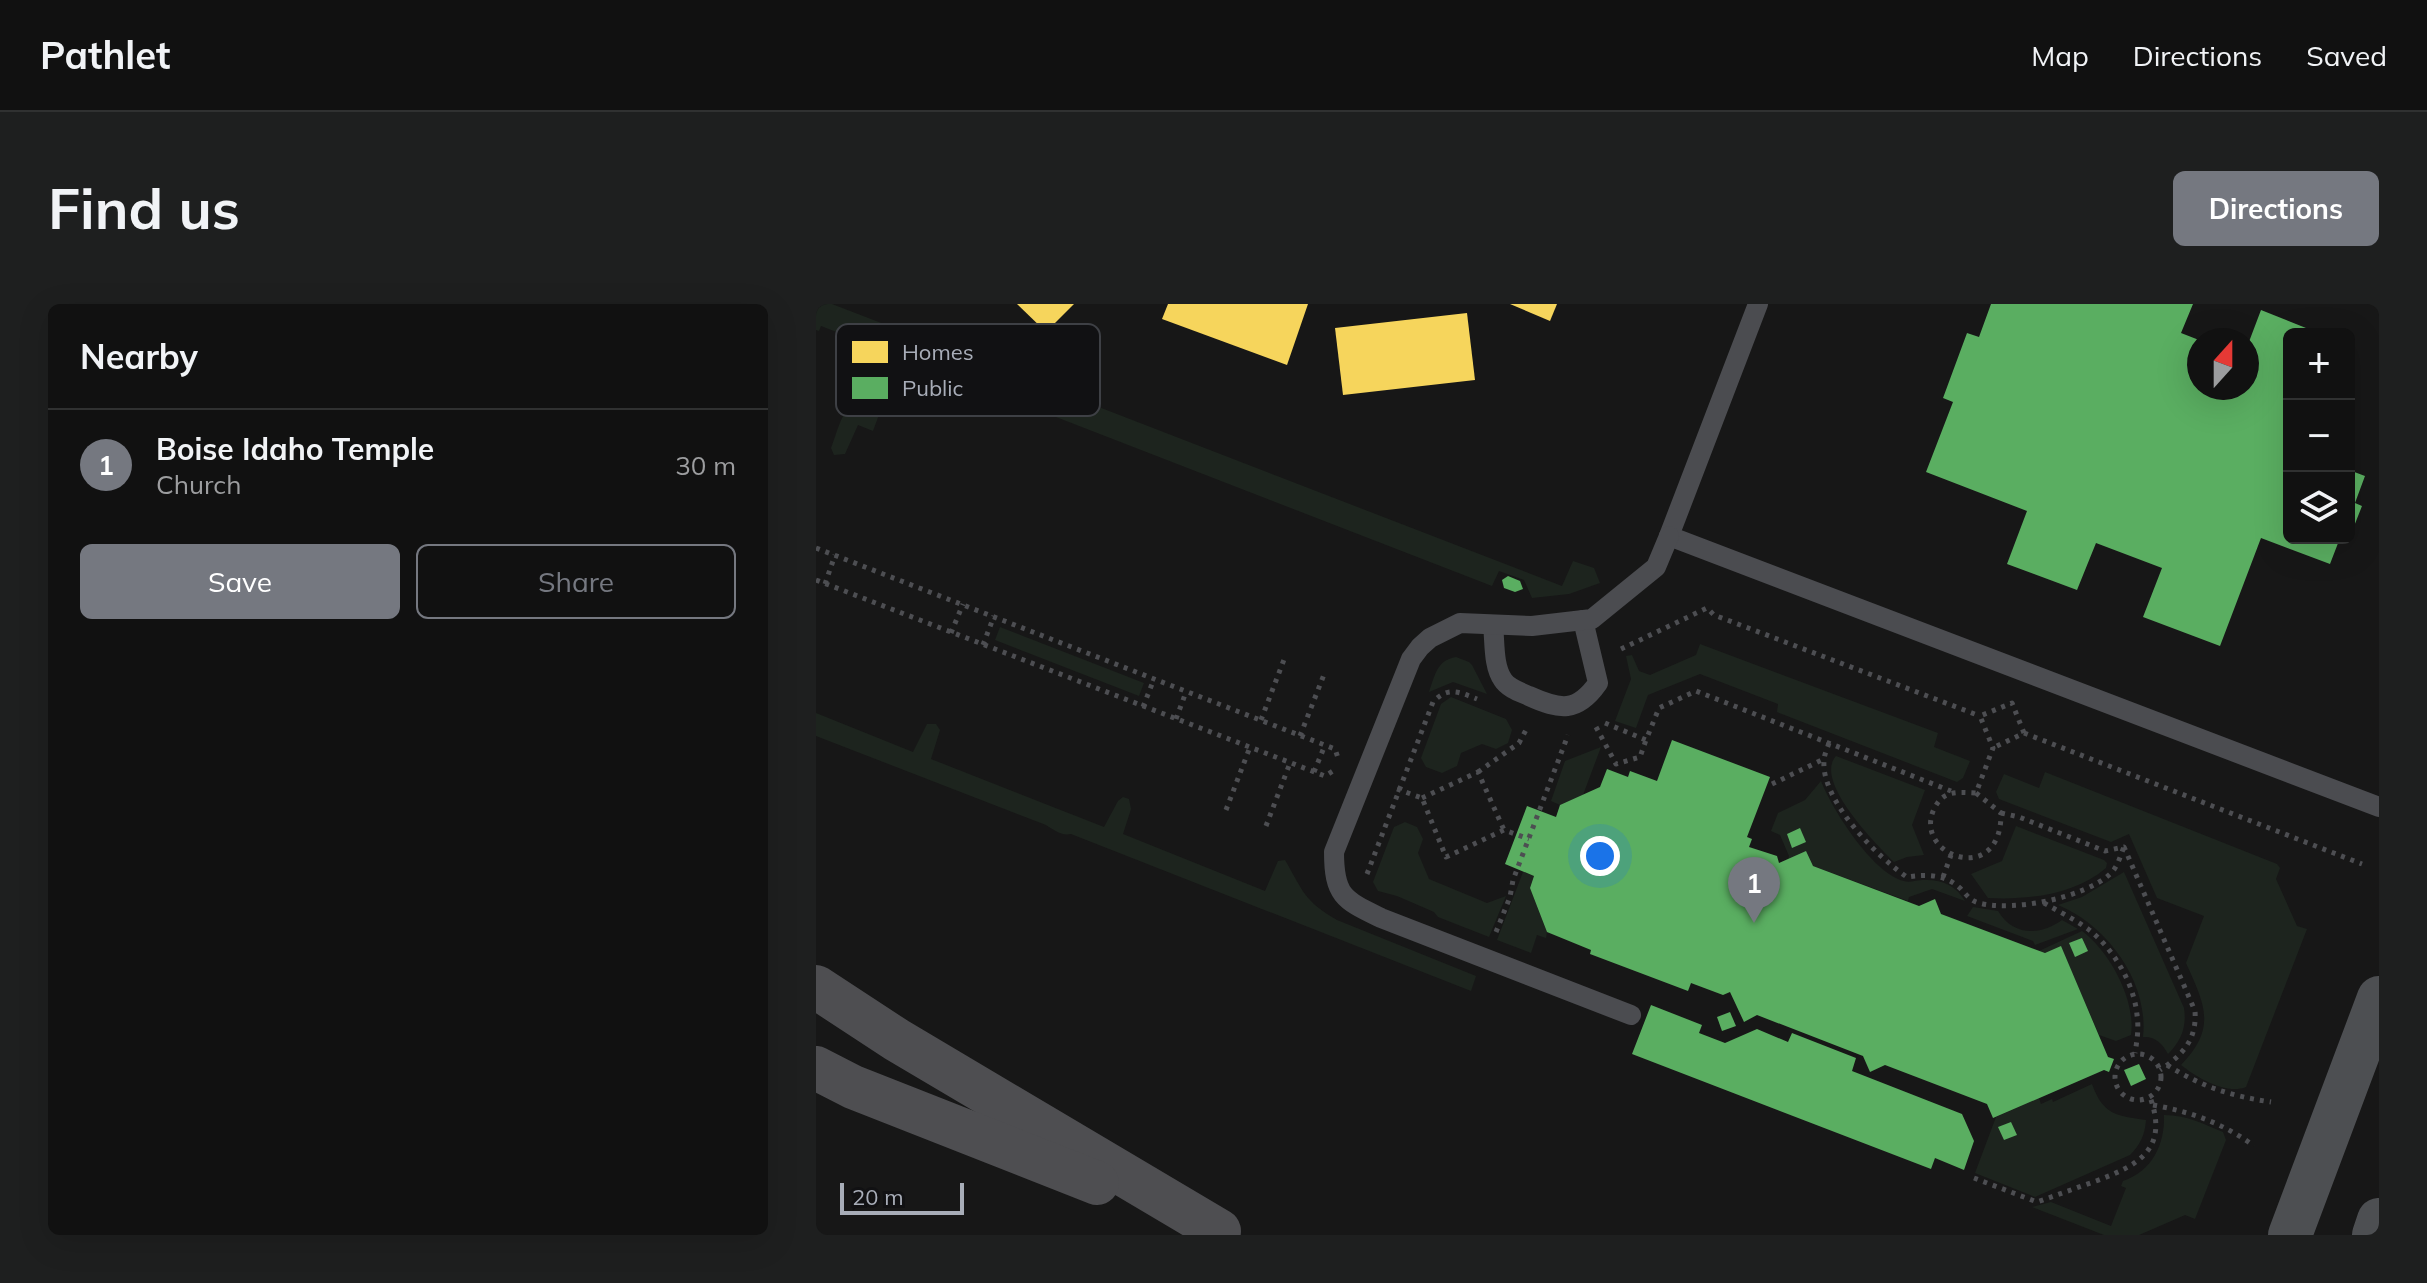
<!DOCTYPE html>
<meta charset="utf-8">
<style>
body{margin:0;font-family:Mulish,sans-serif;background:#1e1f1f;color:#f1f3f6}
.controls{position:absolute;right:24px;top:24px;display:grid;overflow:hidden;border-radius:12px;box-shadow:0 8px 32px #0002}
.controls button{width:72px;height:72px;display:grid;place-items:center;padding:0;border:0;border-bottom:2px solid #303131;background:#111;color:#f1f3f6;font:40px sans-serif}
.compass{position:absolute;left:1371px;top:24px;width:72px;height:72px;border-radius:50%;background:#111;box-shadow:0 8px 32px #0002;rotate:21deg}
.scale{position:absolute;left:24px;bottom:20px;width:124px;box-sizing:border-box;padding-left:8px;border:4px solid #a8adb8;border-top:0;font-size:22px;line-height:28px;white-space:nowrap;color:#a8adb8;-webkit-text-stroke:6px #111113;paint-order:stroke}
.you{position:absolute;left:784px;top:552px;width:28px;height:28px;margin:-20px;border:6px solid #fff;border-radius:50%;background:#1a73e8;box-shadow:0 0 0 12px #1a73e833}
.badge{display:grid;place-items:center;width:52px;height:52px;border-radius:50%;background:#757880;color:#fff;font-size:26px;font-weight:700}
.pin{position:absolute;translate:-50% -66px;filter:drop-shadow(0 2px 4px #0008)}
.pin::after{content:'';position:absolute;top:42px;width:28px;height:24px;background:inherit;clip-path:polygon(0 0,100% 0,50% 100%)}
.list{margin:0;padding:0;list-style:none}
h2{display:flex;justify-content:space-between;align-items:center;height:104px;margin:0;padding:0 32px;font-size:34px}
h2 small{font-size:26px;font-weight:400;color:#9c9d9f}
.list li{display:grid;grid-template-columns:52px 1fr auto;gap:24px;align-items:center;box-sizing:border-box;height:112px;padding:0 32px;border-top:2px solid #303131}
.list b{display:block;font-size:30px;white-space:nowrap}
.list p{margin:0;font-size:26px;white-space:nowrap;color:#9c9d9f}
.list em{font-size:26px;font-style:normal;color:#9c9d9f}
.actions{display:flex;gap:16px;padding:24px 32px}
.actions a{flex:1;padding:18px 0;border:2px solid #757880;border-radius:12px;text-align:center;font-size:28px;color:#757880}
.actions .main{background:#757880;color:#fff}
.icon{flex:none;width:44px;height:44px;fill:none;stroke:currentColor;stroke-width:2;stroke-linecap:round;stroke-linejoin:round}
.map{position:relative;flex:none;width:1563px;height:931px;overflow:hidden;border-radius:12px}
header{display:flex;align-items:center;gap:48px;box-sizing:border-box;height:112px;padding:0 40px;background:#111;border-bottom:2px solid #303131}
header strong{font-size:38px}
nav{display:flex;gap:44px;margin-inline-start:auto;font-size:28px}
.intro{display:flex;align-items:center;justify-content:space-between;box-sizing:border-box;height:192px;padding:0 48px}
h1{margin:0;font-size:56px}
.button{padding:20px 36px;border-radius:12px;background:#757880;color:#fff;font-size:28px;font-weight:700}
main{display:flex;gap:48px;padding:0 48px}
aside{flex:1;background:#111;border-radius:12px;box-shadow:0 8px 32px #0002}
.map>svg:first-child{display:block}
</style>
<header>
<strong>Pathlet</strong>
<nav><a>Map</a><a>Directions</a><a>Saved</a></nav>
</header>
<div class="intro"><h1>Find us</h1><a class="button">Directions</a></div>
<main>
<aside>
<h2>Nearby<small></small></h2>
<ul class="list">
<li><span class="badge">1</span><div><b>Boise Idaho Temple</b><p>Church</p></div><em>30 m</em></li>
</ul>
<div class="actions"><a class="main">Save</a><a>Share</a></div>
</aside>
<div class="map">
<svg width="1563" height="931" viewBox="0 0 1563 931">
<rect width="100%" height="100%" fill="#171717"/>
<g fill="#1d241e">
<path d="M 0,0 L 16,0 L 746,282 L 757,257 L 778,264 L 784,279 L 753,290 L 716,294 L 708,276 L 683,267 L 676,282 L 5,22 L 3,27 L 0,26 Z"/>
<path d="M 51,90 L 64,92 L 68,97 L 57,127 L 42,121 L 29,150 L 18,151 L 15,144 C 23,124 27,97 51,90 Z"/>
<path d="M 184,323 L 328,379 L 323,392 L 179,336 Z"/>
<path d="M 884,340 L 1122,429 L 1118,443 L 1154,457 L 1147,474 L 1141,478 L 961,408 L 962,400 L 884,370 L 832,391 L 820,424 L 799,417 L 815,375 L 810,352 L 816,351 L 823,367 L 834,371 L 880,351 Z"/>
<path d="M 640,353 L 653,358 L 656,361 L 671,390 L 637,378 L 613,388 C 619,371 621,356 640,353 Z"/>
<path d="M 635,393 L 690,415 L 696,426 L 692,439 L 680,445 L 666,440 L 645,449 L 641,462 L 626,469 L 610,463 L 605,454 L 625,400 Z"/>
<path d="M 0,409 L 97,448 L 111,420 L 120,420 L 124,426 L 115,455 L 288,523 L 302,497 L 307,493 L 313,495 L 315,505 L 307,530 L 449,587 L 462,557 L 469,556 C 487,587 488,597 521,616 L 660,672 L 655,687 L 255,530 C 245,532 238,526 230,521 L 0,432 Z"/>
<path d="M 785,443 L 767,491 L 744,501 L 735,497 L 749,457 Z"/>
<path d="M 1020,452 L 1109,486 L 1096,521 L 1108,551 L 1091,553 L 1078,558 C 1061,541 997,477 1020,452 Z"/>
<path d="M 1229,468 L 1461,560 L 1464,564 L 1460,575 L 1481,622 L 1491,625 L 1430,783 C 1411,791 1381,774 1365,761 C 1401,724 1389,701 1370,659 L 1388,612 L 1341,594 L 1313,530 L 1295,538 L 1183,495 L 1180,488 L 1188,470 L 1223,484 Z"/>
<path d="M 1005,477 C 1016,505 1057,570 1088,577 C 1093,579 1101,576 1107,576 C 1125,575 1140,581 1149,597 L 1116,585 L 1093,593 L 1092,597 L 997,562 L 972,556 L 973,552 L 964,531 L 955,527 L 962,509 L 989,496 Z"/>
<path d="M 589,518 L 601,523 L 607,535 L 602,549 L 613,575 L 671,599 L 690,592 L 673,633 L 622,613 L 618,608 L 581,592 L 562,587 L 557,578 L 578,523 Z"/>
<path d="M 1200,522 L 1288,556 L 1291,559 L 1290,564 C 1258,591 1213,596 1172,594 L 1155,570 L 1186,557 Z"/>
<path d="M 707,568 L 718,572 L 714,584 L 731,628 L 730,634 L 721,631 L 715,649 L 681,636 Z"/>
<path d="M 1308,568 L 1368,704 C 1371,723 1365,737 1352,750 C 1347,740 1339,732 1327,733 C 1333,678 1291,621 1242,601 L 1266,593 Z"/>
<path d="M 1157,603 L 1182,607 C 1197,632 1224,632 1246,616 L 1262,625 L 1219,641 L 1217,637 L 1151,612 Z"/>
<path d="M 1266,627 C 1294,648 1320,696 1315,731 L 1300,737 L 1283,731 L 1245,643 L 1229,649 L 1223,647 Z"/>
<path d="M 1276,780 C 1287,811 1301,812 1330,816 C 1329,831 1324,841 1314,851 L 1219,893 L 1159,869 L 1180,813 L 1223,794 L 1225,800 L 1236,795 L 1237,798 Z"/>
<path d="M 1348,811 C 1371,811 1387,820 1407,828 L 1410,836 L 1379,915 L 1369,911 L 1323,931 L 1288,931 L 1216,903 L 1235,898 L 1295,922 L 1310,884 L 1305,882 L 1307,877 C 1336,867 1349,841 1348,811 Z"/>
</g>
<g fill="#f6d55c">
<path d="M 201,0 L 258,0 L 230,28 Z"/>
<path d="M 352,0 L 492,0 L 471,61 L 346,15 Z"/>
<path d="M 694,0 L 741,0 L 734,17 Z"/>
<path d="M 651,9 L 659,76 L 527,91 L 519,24 Z"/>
</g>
<g fill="#5aae61">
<path d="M 1175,0 L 1377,0 L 1365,29 L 1383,36 L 1383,84 L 1431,84 L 1431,43 L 1445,6 L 1505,30 L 1473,30 L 1473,234 L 1524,234 L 1514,260 L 1445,234 L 1404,342 L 1327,313 L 1346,264 L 1280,239 L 1261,286 L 1191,260 L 1211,207 L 1110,168 L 1137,98 L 1127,94 L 1151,29 L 1163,33 Z"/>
<path d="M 1533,166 L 1549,172 L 1539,199 L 1546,202 L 1533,235 Z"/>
<path d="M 692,272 L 704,277 L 707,285 L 699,288 L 688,284 L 686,276 Z"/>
<path d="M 856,436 L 954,473 L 931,533 L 936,535 L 933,543 L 961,552 L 963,559 L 990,547 L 997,562 L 1103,602 L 1119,595 L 1125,610 L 1229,649 L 1245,642 L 1292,753 L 1298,755 L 1293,768 L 1288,766 L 1177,814 L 1171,800 L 1069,761 L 1054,768 L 1047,752 L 941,711 L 928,718 L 914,688 L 907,691 L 875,679 L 872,687 L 774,650 L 775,646 L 731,628 L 714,584 L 718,572 L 689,560 L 711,502 L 740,513 L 744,501 L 784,483 L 791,465 L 812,473 L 814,467 L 841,477 Z"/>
<path d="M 984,524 L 990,538 L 976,544 L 971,530 Z"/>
<path d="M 1266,634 L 1272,647 L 1259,653 L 1253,639 Z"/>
<path d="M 835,701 L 886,721 L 883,729 L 909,739 L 941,725 L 972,738 L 976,729 L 1040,754 L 1036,767 L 1146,810 L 1158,837 L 1148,866 L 1119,854 L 1115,865 L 816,750 Z"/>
<path d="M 914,708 L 920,722 L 906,727 L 901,713 Z"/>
<path d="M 1323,760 L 1330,775 L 1315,782 L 1308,766 Z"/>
<path d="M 1195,818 L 1201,831 L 1188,836 L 1182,823 Z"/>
</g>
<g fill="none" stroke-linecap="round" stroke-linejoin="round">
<g stroke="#4d4e52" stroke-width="5" stroke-dasharray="4 6" stroke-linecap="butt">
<path d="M 0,244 L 519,445 L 522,454"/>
<path d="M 0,276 L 509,472 L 517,467"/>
<path d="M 9,280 L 19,251"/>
<path d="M 135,329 L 147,300"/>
<path d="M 167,341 L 178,312"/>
<path d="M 805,345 L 891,304 L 898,311 L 1164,412"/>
<path d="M 327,403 L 338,375"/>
<path d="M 360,415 L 370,388"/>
<path d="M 445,416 L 469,353"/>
<path d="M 789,419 L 830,436 L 843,404 L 880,387 L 1135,487"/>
<path d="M 780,423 L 800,460 L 824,453 L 830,436"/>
<path d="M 1208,429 L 1546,560"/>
<path d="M 484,432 L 509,368"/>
<path d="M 1013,439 C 1011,445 1008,451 1008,457 C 1005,496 1061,553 1091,573 C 1110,570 1129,570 1144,584 C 1150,590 1154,597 1163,599 C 1197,608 1268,594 1294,570 C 1302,563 1304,552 1308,543"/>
<path d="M 498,468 L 509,441"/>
<path d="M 662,468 L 703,439 L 711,424"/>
<path d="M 956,480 L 1008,455"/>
<path d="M 581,485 L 606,494 L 630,553 L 688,526 L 713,535"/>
<path d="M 1160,489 L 1185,509 C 1186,584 1096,552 1118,505 C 1127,486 1141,488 1160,489 L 1177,444 L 1164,412 L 1196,399 L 1208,429 L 1177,444"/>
<path d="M 606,494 L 662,468 L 688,526"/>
<path d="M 410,506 L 434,443"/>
<path d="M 1185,509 L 1203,513 L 1289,547 L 1308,543 L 1379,707 C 1381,735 1367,751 1344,766"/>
<path d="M 450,522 L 474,459"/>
<path d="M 551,570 L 617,398 C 632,382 643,388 661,395"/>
<path d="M 1127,573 L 1135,551"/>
<path d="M 1228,599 C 1242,607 1258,615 1272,625 C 1297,644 1318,679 1321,711 C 1323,724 1321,737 1319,749"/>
<path d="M 680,628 L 694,593 L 697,576 L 752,431"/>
<circle cx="1322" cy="773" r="23"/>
<path d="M 1351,761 C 1386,783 1415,792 1455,798"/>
<path d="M 1337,801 C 1375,808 1407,819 1438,842"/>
<path d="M 1158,874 L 1221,898 C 1241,891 1260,884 1280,877 C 1323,861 1353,845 1334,793"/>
</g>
<g stroke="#4b4c50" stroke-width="20">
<path d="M 942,0 L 853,232 L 1563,503"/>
<path d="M 677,321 C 679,338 677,362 687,376 C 692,384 704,388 713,392 C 744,406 761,409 782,379 L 767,316"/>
<path d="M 815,711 L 565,614 C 528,596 518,592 518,548 L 595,355 L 604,343 L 614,334 L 644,319 L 716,322 L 776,315 L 840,263 L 853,232"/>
</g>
<g stroke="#4d4f52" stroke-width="44">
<path d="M 1474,931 L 1563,694"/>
<path d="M 1558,931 L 1563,916"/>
</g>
<g stroke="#4e4e51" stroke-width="44">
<path d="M 0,683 L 81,736 L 403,927"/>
<path d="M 0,764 L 37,783 L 281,879"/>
</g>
</g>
<rect x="20" y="20" width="264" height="92" rx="12" fill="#111113" stroke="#3e4045" stroke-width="2"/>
<rect x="36" y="37" width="36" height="22" fill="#f6d55c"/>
<rect x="36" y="73" width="36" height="22" fill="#5aae61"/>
<g font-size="22" fill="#a8adb8">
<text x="86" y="56">Homes</text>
<text x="86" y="92">Public</text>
</g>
</svg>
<div class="controls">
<button>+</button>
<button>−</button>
<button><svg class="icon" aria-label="layers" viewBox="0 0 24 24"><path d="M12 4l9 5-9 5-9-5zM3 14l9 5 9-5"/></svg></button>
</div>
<svg class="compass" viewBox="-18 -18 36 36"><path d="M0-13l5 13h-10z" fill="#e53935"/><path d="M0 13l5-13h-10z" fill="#9c9d9f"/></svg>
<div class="scale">20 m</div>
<div class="you"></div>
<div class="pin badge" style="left:938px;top:619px">1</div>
</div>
</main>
